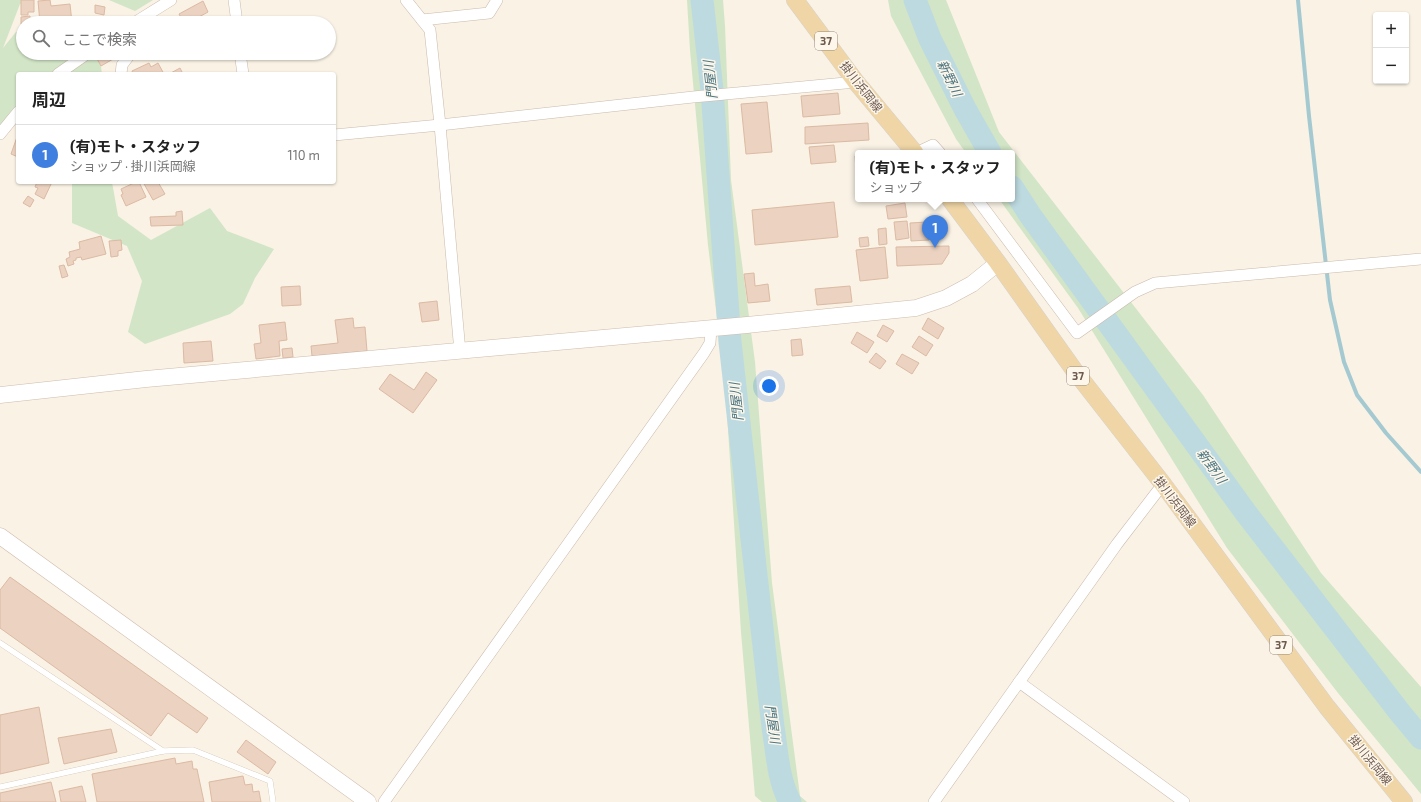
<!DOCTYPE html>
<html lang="ja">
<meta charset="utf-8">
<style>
body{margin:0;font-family:"Exo 2","Noto Sans JP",sans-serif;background:#f2f2f2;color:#222}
.controls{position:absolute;right:12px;top:12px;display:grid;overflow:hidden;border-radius:4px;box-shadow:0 1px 3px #0004}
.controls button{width:36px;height:36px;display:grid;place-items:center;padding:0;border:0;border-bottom:1px solid #e0e0e0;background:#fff;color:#222;font:20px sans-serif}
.you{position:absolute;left:769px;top:386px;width:14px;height:14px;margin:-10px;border:3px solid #fff;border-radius:50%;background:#1a73e8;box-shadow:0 0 0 6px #1a73e833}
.badge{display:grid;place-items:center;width:26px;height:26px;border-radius:50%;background:#111827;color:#fff;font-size:13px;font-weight:700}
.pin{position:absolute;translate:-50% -33px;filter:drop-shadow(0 1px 2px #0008)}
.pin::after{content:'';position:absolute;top:21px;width:14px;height:12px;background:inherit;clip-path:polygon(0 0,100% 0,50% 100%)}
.popup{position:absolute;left:855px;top:150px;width:160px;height:52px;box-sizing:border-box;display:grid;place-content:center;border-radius:4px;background:#fff;filter:drop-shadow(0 1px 3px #0005);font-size:13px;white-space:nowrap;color:#767676}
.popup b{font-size:15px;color:#222}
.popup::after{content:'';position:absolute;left:50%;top:100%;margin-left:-8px;border:8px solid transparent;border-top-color:#fff}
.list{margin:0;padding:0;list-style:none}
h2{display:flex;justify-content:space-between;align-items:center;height:52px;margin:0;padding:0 16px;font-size:17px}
h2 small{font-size:13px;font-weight:400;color:#767676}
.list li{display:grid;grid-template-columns:26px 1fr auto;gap:12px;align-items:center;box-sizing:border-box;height:60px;padding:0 16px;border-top:1px solid #e0e0e0}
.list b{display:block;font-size:15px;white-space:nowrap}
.list p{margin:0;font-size:13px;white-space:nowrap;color:#767676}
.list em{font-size:13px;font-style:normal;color:#767676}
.icon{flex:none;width:22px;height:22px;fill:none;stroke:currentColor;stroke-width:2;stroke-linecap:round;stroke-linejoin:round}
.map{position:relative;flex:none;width:1421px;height:802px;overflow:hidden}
.search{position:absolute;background:#fff;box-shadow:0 1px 3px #0004;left:16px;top:16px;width:320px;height:44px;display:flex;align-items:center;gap:10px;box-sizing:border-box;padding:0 14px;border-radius:22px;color:#767676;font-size:15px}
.panel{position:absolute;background:#fff;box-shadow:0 1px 3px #0004;left:16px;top:72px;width:320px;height:112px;border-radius:4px}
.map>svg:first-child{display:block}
</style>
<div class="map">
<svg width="1421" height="802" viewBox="0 0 1421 802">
<rect width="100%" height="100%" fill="#f9f2e5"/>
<g fill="#d2e5c6">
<path d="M 0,0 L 28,0 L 20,4 L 3,48 L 16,32 L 23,35 L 23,53 L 99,53 L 102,74 L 18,74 L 18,123 L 2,130 L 0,124 Z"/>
<path d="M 109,0 L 153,0 L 135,11 Z"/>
<path d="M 687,0 L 723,0 L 725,26 L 731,180 L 755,362 L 772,583 L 800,796 L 807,802 L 762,802 L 755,796 L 741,632 L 725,383 L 708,245 L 690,50 Z"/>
<path d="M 888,0 L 946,0 L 999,132 L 1203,395 L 1321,573 L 1421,687 L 1421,794 L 1338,693 L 1227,548 L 1078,308 L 999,199 L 1012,199 L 1012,153 L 966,153 L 956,139 L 891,16 Z"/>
<path d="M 72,182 L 112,182 L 118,216 L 151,240 L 210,208 L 227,231 L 274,249 L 255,278 L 243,304 L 230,314 L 145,344 L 128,332 L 142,281 L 127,246 L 72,223 Z"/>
</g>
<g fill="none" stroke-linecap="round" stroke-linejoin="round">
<path stroke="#a4c9d1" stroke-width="4" d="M 1298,0 L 1309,116 L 1330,300 L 1344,362 L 1357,395 L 1386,433 L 1421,472"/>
<g stroke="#bddae0" stroke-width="23">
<path d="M 702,0 L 712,90 L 730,342 L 773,727 C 777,751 778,780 790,802"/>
<path d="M 915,0 L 930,39 L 965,109 L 990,153"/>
<path d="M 1012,187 L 1030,215 L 1246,513 L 1401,714 L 1421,738"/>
</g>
</g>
<g fill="#ebd2c1" stroke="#dcbaa3">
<path d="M 21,0 L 34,0 L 34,12 L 28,12 L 28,15 L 21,15 Z"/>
<path d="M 50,0 L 51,6 L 70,4 L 72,23 L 40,23 L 38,1 Z"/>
<path d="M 203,1 L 208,12 L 188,23 L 184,23 L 179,14 Z"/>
<path d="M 95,5 L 105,7 L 104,15 L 95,13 Z"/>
<path d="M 30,16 L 30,23 L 21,24 L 21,17 Z"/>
<path d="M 99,53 L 119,53 L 120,55 L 101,66 L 95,55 Z"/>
<path d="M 149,63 L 151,67 L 158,63 L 164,74 L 133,74 L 132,71 Z"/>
<path d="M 180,68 L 183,74 L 169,74 Z"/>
<path d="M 838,93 L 840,114 L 803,117 L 801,96 Z"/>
<path d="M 767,102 L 772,152 L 746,154 L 741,104 Z"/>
<path d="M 868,123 L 869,140 L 805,144 L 805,127 Z"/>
<path d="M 17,137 L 18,137 L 18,157 L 11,154 Z"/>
<path d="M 834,145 L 836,162 L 811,164 L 809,147 Z"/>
<path d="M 855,156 L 858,156 L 858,183 L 857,183 Z"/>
<path d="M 37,182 L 52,182 L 44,199 L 35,194 L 38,188 L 35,187 Z"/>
<path d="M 136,182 L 139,182 L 146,197 L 126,206 L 121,195 L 123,194 L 121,189 Z"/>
<path d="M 143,182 L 158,182 L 165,194 L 153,200 Z"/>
<path d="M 28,196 L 34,200 L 30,207 L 23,203 Z"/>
<path d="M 834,202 L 838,237 L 755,245 L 752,210 Z"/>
<path d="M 905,203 L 907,217 L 888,219 L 886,206 Z"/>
<path d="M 182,211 L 183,225 L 151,226 L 150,217 L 176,216 L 176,212 Z"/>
<path d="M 907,221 L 909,238 L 896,240 L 894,222 Z"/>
<path d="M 927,222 L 929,240 L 911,241 L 910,223 Z"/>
<path d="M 886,228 L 887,244 L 879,245 L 878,229 Z"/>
<path d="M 101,236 L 106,254 L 82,260 L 81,257 L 76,258 L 76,260 L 73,261 L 74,264 L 68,266 L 66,259 L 70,257 L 69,252 L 80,249 L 79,242 Z"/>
<path d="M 868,237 L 869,246 L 860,247 L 859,238 Z"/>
<path d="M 121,240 L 122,250 L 118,251 L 118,256 L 111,257 L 109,241 Z"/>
<path d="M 949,246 L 949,253 L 942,264 L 897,266 L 896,247 Z"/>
<path d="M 885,247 L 888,278 L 860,281 L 856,250 Z"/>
<path d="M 64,265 L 68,276 L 62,278 L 59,266 Z"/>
<path d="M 754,273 L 755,286 L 768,284 L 770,301 L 748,303 L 744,274 Z"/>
<path d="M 300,286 L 301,305 L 282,306 L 281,287 Z"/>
<path d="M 850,286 L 852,302 L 817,305 L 815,289 Z"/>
<path d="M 437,301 L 439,320 L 422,322 L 419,303 Z"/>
<path d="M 353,318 L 354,328 L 365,327 L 367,351 L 312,356 L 311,346 L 338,343 L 335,320 Z"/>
<path d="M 928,318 L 944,328 L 938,339 L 922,329 Z"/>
<path d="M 285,322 L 287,340 L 279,341 L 280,356 L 256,359 L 254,344 L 261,343 L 259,325 Z"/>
<path d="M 883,325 L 894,331 L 887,342 L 877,336 Z"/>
<path d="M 857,332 L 874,342 L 867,353 L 851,343 Z"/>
<path d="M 919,336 L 933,345 L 926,356 L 912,347 Z"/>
<path d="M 801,339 L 803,355 L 792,356 L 791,340 Z"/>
<path d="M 211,341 L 213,361 L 184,363 L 183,343 Z"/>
<path d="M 292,348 L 293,357 L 283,358 L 282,349 Z"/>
<path d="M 876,353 L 886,361 L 880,369 L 869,362 Z"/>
<path d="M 902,354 L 919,363 L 912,374 L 896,364 Z"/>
<path d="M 426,372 L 437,380 L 413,413 L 379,389 L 390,374 L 414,390 Z"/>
<path d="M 10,577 L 208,718 L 197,733 L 168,713 L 151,736 L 0,628 L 0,590 Z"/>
<path d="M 39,707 L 49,763 L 0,774 L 0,715 Z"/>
<path d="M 111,729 L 117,752 L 64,764 L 58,738 Z"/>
<path d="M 246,740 L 276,762 L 268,774 L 237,752 Z"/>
<path d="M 175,758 L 176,764 L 192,761 L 193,769 L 197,769 L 204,802 L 97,802 L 92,774 Z"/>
<path d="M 243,776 L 245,785 L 252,784 L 253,792 L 259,791 L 261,802 L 212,802 L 209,782 Z"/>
<path d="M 51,782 L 56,802 L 0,802 L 0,793 Z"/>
<path d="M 82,786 L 86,802 L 61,802 L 59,791 Z"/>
</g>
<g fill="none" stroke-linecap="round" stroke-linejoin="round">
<defs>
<g id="lane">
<path d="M 0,643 L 163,751"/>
<path d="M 0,787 L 163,751 L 193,750 L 270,781 L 273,802"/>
</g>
<g id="street">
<path d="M 234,0 L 237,23"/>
<path d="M 406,0 L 430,30 L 440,125 L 460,352"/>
<path d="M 422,20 L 489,13 L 497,0"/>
<path d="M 134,23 L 171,0"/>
<path d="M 240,53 L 243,74"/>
<path d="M 58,74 L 88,53"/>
<path d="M 121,74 L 122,65 L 131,53"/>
<path d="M 0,134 L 18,112"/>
<path d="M 334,135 L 440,125 L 693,97 L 856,82"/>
<path d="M 916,153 L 933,145 L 940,153"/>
<path d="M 977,199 L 1077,333 L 1135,292 L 1155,283 L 1421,259"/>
<path d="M 1019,682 L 1184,802"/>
<path d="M 384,802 L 704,353 L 710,343 L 711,328"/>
<path d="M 934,802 L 1117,544 L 1163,484"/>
</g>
<g id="secondary">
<path d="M 0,395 L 146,379 L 747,325 L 916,308 L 946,298 L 972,284 L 998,263"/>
<path d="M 0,536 L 368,802"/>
</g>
<g id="primary">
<path d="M 795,0 L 856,82 L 915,153"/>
<path d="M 950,199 L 998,263 L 1074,370 L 1163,484 L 1327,707 L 1404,802"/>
</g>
</defs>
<use href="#lane" stroke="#c9baad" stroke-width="6"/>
<use href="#street" stroke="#c9baad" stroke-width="12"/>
<use href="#secondary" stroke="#cebcae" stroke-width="17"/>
<use href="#primary" stroke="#d7d1cd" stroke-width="18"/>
<use href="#lane" stroke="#fff" stroke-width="5.5"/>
<use href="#street" stroke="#fff" stroke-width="11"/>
<use href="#secondary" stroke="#fff" stroke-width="16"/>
<use href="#primary" stroke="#f0d6a6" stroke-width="17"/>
</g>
<g text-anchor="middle" stroke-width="3" stroke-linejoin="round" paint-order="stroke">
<g fill="#fcf6eb" stroke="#99897d" stroke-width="1">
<rect x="815" y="32" width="22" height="18" rx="3"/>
<rect x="1067" y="367" width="22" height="18" rx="3"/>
<rect x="1270" y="636" width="22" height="18" rx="3"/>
</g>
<g font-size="11" font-weight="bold" fill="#6f5a4e">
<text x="826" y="45">37</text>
<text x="1078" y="380">37</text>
<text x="1281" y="649">37</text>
</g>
<g font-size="12" fill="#6f5a4e" stroke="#fcf6eb">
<text transform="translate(861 87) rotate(52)" y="4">掛川浜岡線</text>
<text transform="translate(1175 502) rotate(53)" y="4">掛川浜岡線</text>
<text transform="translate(1370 760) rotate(51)" y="4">掛川浜岡線</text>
</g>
<g font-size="13" font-style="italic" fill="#4b7580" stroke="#fcf6eb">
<text transform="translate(950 78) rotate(64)" y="5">新野川</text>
<text transform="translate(710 80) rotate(-96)" y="5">門屋川</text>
<text transform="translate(736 402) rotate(-96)" y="5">門屋川</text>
<text transform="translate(1212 466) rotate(54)" y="5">新野川</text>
<text transform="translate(773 724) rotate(82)" y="5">門屋川</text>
</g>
</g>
</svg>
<div class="controls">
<button>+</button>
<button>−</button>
</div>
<div class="you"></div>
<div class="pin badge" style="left:935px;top:248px;background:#3f7fe0">1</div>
<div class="popup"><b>(有)モト・スタッフ</b>ショップ</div>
<div class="search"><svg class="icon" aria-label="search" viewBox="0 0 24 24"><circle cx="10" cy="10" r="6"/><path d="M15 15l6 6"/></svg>ここで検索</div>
<section class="panel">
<h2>周辺<small></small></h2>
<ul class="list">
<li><span class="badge" style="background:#3f7fe0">1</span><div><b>(有)モト・スタッフ</b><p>ショップ · 掛川浜岡線</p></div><em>110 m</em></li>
</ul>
</section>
</div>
